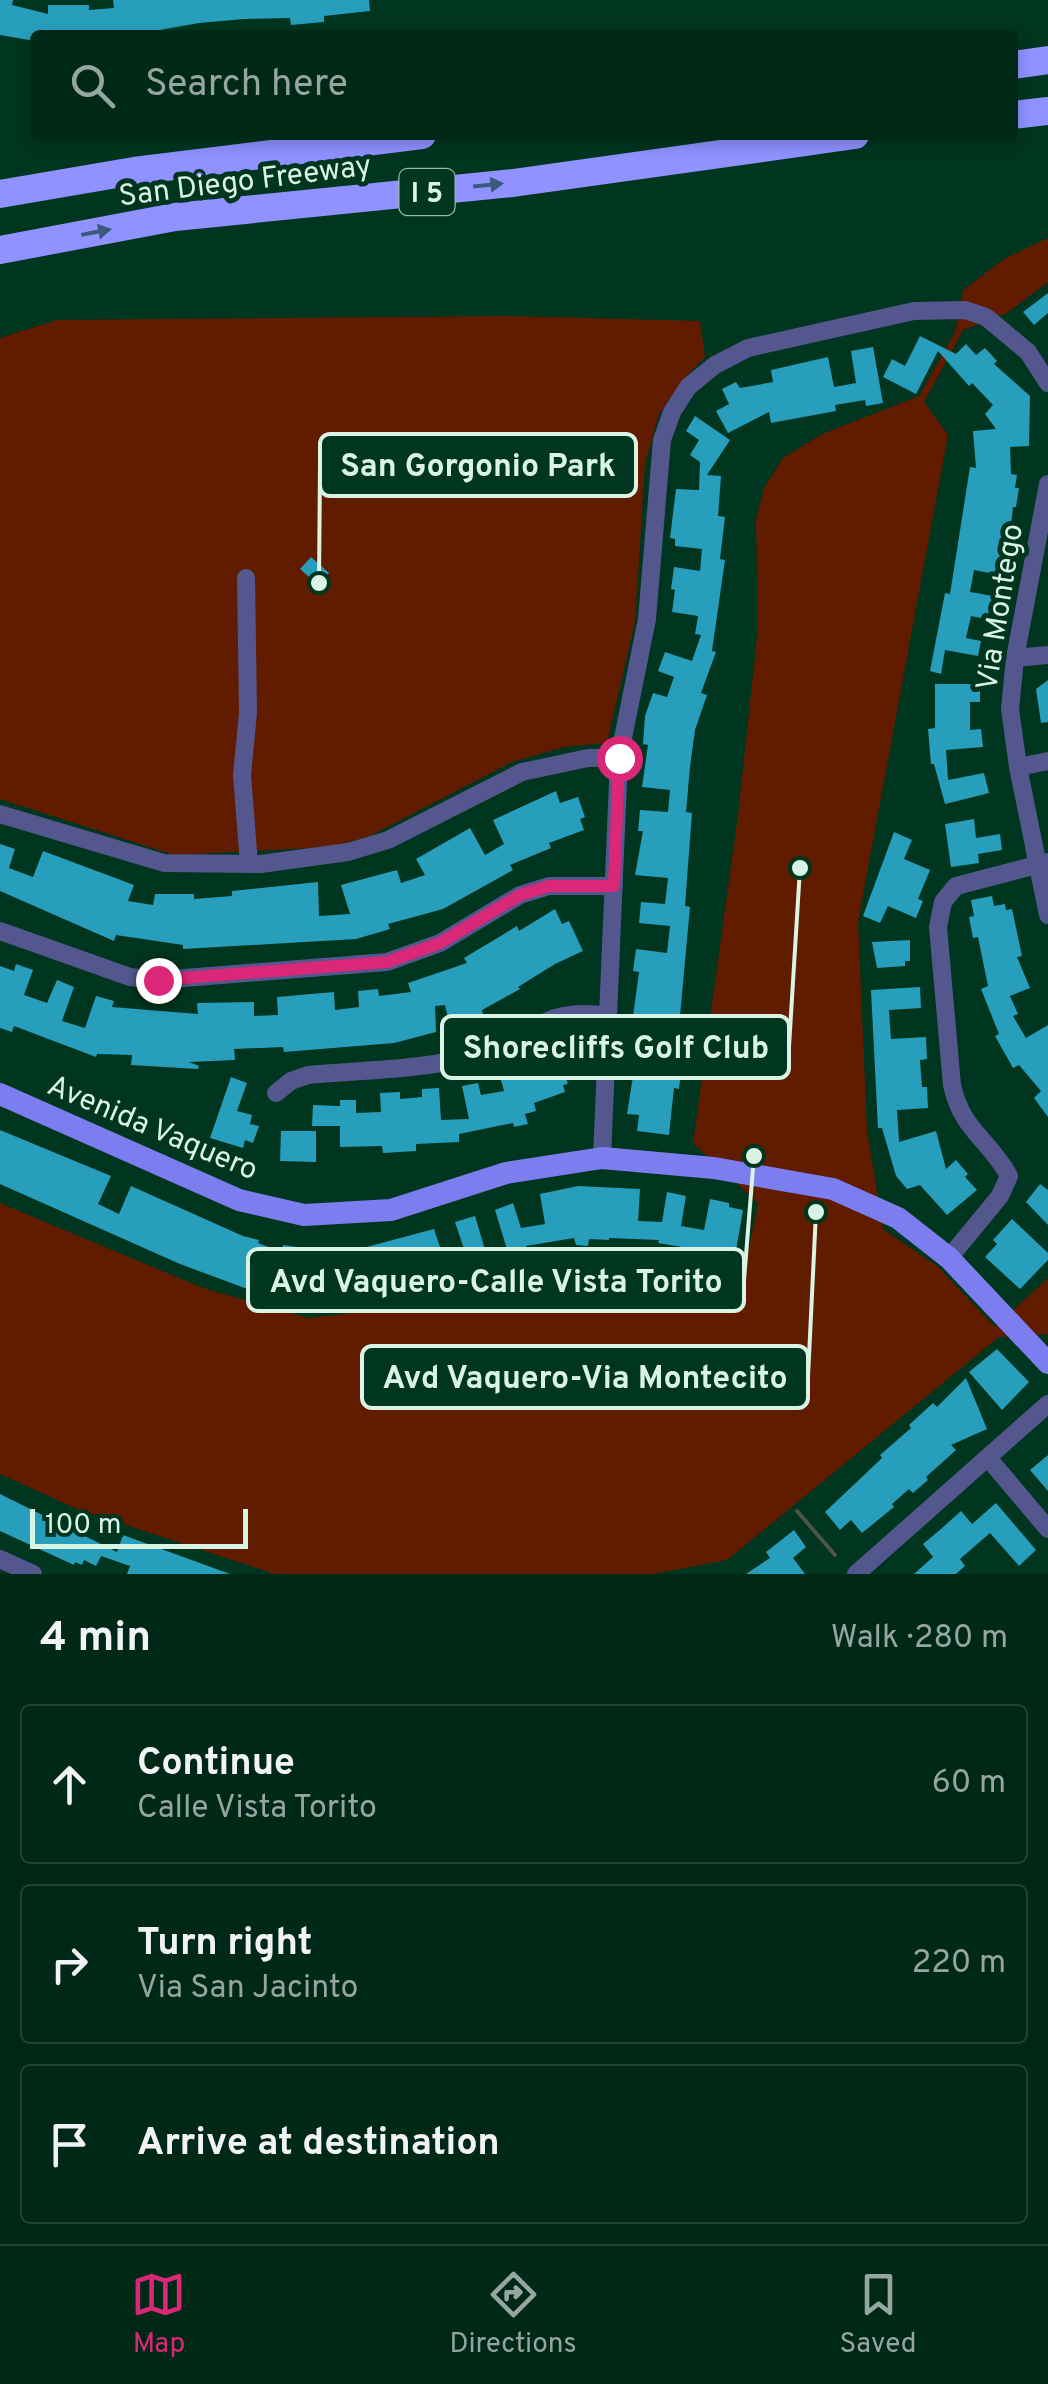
<!DOCTYPE html>
<meta charset="utf-8">
<style>
body{margin:0;font-family:Overpass,sans-serif;background:#0e3424;color:#f1f3f6}
.scale{position:absolute;left:30px;bottom:25px;width:218px;box-sizing:border-box;padding-left:10px;border:5px solid #d9f3e4;border-top:0;font-size:28px;line-height:35px;white-space:nowrap;color:#d9f3e4;-webkit-text-stroke:8px #00351f;paint-order:stroke}
.stop{position:absolute;width:30px;height:30px;margin:-22px;border:8px solid #db2777;border-radius:50%;background:#fff}
.stop.end{background:#db2777;border-color:#fff;box-shadow:0 2px 10px #0008}
.list{margin:0;padding:0;list-style:none}
h2{display:flex;justify-content:space-between;align-items:center;height:130px;margin:0;padding:0 40px;font-size:42px}
h2 small{font-size:32px;font-weight:400;color:#95a6a1}
.list li{display:grid;grid-template-columns:65px 1fr auto;gap:30px;align-items:center;box-sizing:border-box;height:160px;margin:0 20px 20px;padding:0 20px;border:2px solid #224436;border-radius:10px}
.list b{display:block;font-size:38px;white-space:nowrap}
.list p{margin:0;font-size:32px;white-space:nowrap;color:#95a6a1}
.list em{font-size:32px;font-style:normal;color:#95a6a1}
.icon{flex:none;width:55px;height:55px;fill:none;stroke:currentColor;stroke-width:2;stroke-linecap:round;stroke-linejoin:round}
.map{position:relative;flex:none;width:1048px;height:1574px;overflow:hidden}
.search{position:absolute;background:#002817;box-shadow:0 5px 15px #0003;left:30px;right:30px;top:30px;height:110px;display:flex;align-items:center;gap:25px;box-sizing:border-box;padding:0 35px;border-radius:10px;color:#95a6a1;font-size:38px}
.sheet{height:670px;background:#002817}
nav{display:flex;justify-content:space-around;align-items:center;box-sizing:border-box;height:140px;border-top:2px solid #224436;background:#002817;font-size:28px;color:#95a6a1}
nav a{display:grid;justify-items:center;gap:5px}
nav .on{color:#db2777}
.map>svg:first-child{display:block}
</style>
<div class="map">
<svg width="1048" height="1574" viewBox="0 0 1048 1574">
<rect width="100%" height="100%" fill="#00351f"/>
<g fill="#611c00">
<path d="M 1048,238 L 1048,282 L 1007,313 L 963,330 L 924,402 L 948,435 L 858,922 L 867,1131 L 883,1229 L 937,1266 L 995,1327 L 1048,1278 L 1048,1334 L 999,1337 L 727,1560 L 654,1574 L 275,1574 L 77,1509 L 0,1474 L 0,1203 L 203,1288 L 308,1318 L 439,1303 L 541,1264 L 583,1259 L 743,1278 L 758,1203 L 693,1143 L 738,815 L 758,628 L 756,519 L 764,488 L 783,458 L 822,434 L 919,396 L 955,332 L 963,290 L 1004,259 Z"/>
<path d="M 509,316 L 700,321 L 705,357 L 682,381 L 658,416 L 645,465 L 635,622 L 607,743 L 564,747 L 512,762 L 370,836 L 331,847 L 174,855 L 0,799 L 0,338 L 57,320 Z"/>
</g>
<g fill="none" stroke-linecap="round" stroke-linejoin="round">
<path stroke="#4e5446" stroke-width="4" d="M 797,1511 L 835,1555"/>
</g>
<g fill="#279ebc">
<path d="M 0,0 L 13,0 L 12,5 L 48,14 L 48,5 L 89,5 L 89,10 L 114,8 L 113,0 L 369,0 L 370,11 L 324,16 L 324,22 L 291,25 L 290,18 L 244,19 L 199,23 L 132,35 L 35,35 L 35,41 L 0,35 Z"/>
<path d="M 1048,293 L 1048,313 L 1034,325 L 1023,312 Z"/>
<path d="M 920,336 L 956,354 L 966,344 L 976,355 L 985,348 L 997,361 L 994,364 L 1030,396 L 1029,446 L 1010,447 L 1011,474 L 1017,475 L 1015,488 L 1019,488 L 1016,507 L 1013,507 L 1005,576 L 974,570 L 970,592 L 999,597 L 995,621 L 971,616 L 966,638 L 981,641 L 978,656 L 945,650 L 941,674 L 930,671 L 945,593 L 950,594 L 970,467 L 976,468 L 973,431 L 996,429 L 985,414 L 993,405 L 972,383 L 969,386 L 938,351 L 916,394 L 883,377 L 892,359 L 905,366 Z"/>
<path d="M 873,347 L 883,403 L 866,406 L 865,400 L 835,405 L 836,411 L 771,423 L 769,412 L 728,433 L 716,411 L 729,404 L 722,389 L 736,382 L 740,388 L 773,382 L 771,370 L 828,357 L 834,387 L 856,383 L 851,351 Z"/>
<path d="M 695,416 L 730,440 L 707,475 L 721,476 L 718,516 L 725,517 L 720,559 L 725,560 L 712,651 L 716,652 L 701,693 L 707,695 L 695,730 L 690,767 L 686,812 L 692,813 L 685,906 L 690,907 L 677,1049 L 687,1050 L 686,1064 L 682,1064 L 679,1089 L 674,1088 L 669,1135 L 637,1131 L 639,1115 L 627,1114 L 634,1070 L 626,1069 L 639,972 L 633,971 L 636,949 L 667,953 L 670,926 L 639,923 L 641,902 L 665,904 L 668,878 L 635,875 L 643,831 L 638,831 L 640,810 L 668,812 L 670,790 L 642,787 L 648,745 L 643,744 L 645,716 L 653,693 L 667,697 L 674,677 L 658,671 L 665,652 L 692,661 L 701,635 L 695,634 L 698,616 L 672,612 L 675,590 L 671,589 L 674,567 L 700,571 L 702,549 L 675,546 L 675,539 L 670,538 L 676,489 L 699,490 L 700,462 L 690,455 L 699,440 L 686,431 Z"/>
<path d="M 311,557 L 329,573 L 318,585 L 300,569 Z"/>
<path d="M 1048,680 L 1048,722 L 1041,723 L 1036,689 Z"/>
<path d="M 935,684 L 980,684 L 980,702 L 970,702 L 970,730 L 981,729 L 983,747 L 946,750 L 948,780 L 984,773 L 989,793 L 945,804 L 934,764 L 931,764 L 928,729 L 935,728 Z"/>
<path d="M 556,791 L 560,803 L 578,797 L 585,817 L 580,819 L 584,830 L 549,843 L 551,848 L 510,865 L 513,870 L 443,909 L 388,924 L 390,929 L 356,939 L 183,949 L 183,945 L 116,935 L 114,941 L 0,891 L 0,844 L 15,849 L 9,868 L 33,877 L 43,851 L 134,885 L 128,901 L 153,905 L 155,894 L 194,894 L 194,899 L 232,896 L 232,891 L 318,882 L 319,916 L 350,914 L 341,885 L 397,870 L 401,883 L 425,875 L 416,859 L 470,828 L 485,855 L 504,844 L 493,820 Z"/>
<path d="M 974,819 L 976,838 L 1000,834 L 1002,850 L 978,854 L 979,863 L 951,867 L 945,824 Z"/>
<path d="M 894,832 L 912,840 L 904,859 L 930,870 L 918,899 L 923,901 L 916,918 L 888,906 L 880,923 L 863,916 Z"/>
<path d="M 992,896 L 994,906 L 1005,904 L 1006,910 L 1012,909 L 1022,956 L 1017,957 L 1030,988 L 1010,996 L 1018,1014 L 1013,1016 L 1026,1038 L 1048,1025 L 1048,1117 L 1034,1098 L 1041,1091 L 1019,1065 L 1013,1068 L 995,1036 L 999,1034 L 981,989 L 988,986 L 978,937 L 973,938 L 969,917 L 974,916 L 971,900 Z"/>
<path d="M 555,909 L 562,924 L 569,921 L 583,951 L 555,964 L 518,987 L 520,989 L 482,1010 L 483,1015 L 450,1026 L 445,1005 L 435,1006 L 436,1032 L 394,1043 L 284,1052 L 283,1047 L 234,1049 L 235,1060 L 189,1062 L 199,1066 L 198,1069 L 131,1065 L 132,1055 L 97,1054 L 96,1057 L 14,1026 L 12,1032 L 0,1028 L 0,966 L 14,971 L 16,964 L 33,970 L 24,995 L 47,1003 L 57,980 L 74,987 L 62,1021 L 85,1028 L 96,996 L 114,1001 L 112,1007 L 198,1014 L 197,1003 L 254,1002 L 254,1016 L 278,1015 L 277,997 L 334,992 L 335,1010 L 359,1007 L 358,991 L 378,989 L 379,996 L 411,992 L 408,983 L 467,963 L 464,958 L 499,937 L 517,926 L 519,931 Z"/>
<path d="M 910,940 L 910,961 L 905,961 L 905,966 L 877,968 L 872,942 Z"/>
<path d="M 920,987 L 921,1008 L 889,1010 L 891,1039 L 926,1037 L 927,1059 L 920,1060 L 922,1087 L 927,1087 L 928,1108 L 897,1110 L 899,1142 L 936,1131 L 946,1169 L 956,1160 L 968,1174 L 965,1177 L 977,1190 L 947,1215 L 920,1185 L 907,1189 L 896,1176 L 882,1128 L 878,1128 L 871,990 Z"/>
<path d="M 550,1044 L 555,1060 L 564,1057 L 569,1074 L 565,1075 L 568,1084 L 563,1085 L 565,1092 L 534,1103 L 536,1111 L 525,1114 L 528,1124 L 514,1127 L 513,1123 L 459,1134 L 459,1142 L 416,1144 L 416,1151 L 383,1153 L 382,1146 L 340,1147 L 340,1126 L 312,1126 L 313,1105 L 340,1106 L 340,1100 L 356,1100 L 356,1113 L 381,1112 L 380,1093 L 400,1092 L 400,1099 L 422,1097 L 422,1089 L 439,1088 L 441,1120 L 469,1119 L 462,1086 L 478,1083 L 481,1095 L 504,1091 L 499,1072 L 537,1062 L 534,1049 Z"/>
<path d="M 231,1077 L 247,1083 L 237,1111 L 252,1115 L 250,1124 L 259,1126 L 253,1143 L 245,1140 L 243,1148 L 210,1138 Z"/>
<path d="M 0,1130 L 111,1176 L 98,1204 L 119,1214 L 131,1186 L 243,1236 L 259,1240 L 258,1243 L 282,1252 L 283,1245 L 303,1248 L 298,1278 L 317,1282 L 342,1279 L 339,1248 L 359,1249 L 434,1229 L 444,1259 L 465,1252 L 455,1222 L 475,1216 L 489,1263 L 417,1287 L 369,1297 L 327,1301 L 262,1290 L 261,1294 L 180,1264 L 0,1184 Z"/>
<path d="M 281,1131 L 316,1131 L 316,1162 L 280,1161 Z"/>
<path d="M 1040,1184 L 1048,1190 L 1048,1225 L 1026,1202 Z"/>
<path d="M 578,1186 L 640,1189 L 638,1221 L 662,1222 L 667,1192 L 686,1196 L 681,1226 L 704,1230 L 710,1199 L 729,1203 L 729,1207 L 743,1210 L 735,1256 L 658,1243 L 659,1240 L 609,1238 L 609,1240 L 589,1239 L 588,1246 L 576,1245 L 574,1238 L 526,1246 L 528,1253 L 510,1259 L 495,1210 L 513,1203 L 521,1228 L 545,1224 L 540,1194 Z"/>
<path d="M 1012,1219 L 1048,1253 L 1048,1260 L 1020,1289 L 985,1257 L 997,1244 L 993,1240 Z"/>
<path d="M 997,1349 L 1029,1382 L 1002,1410 L 969,1372 Z"/>
<path d="M 966,1378 L 987,1429 L 951,1445 L 956,1450 L 926,1477 L 928,1480 L 913,1493 L 909,1489 L 892,1504 L 894,1507 L 862,1533 L 851,1520 L 840,1530 L 825,1512 L 882,1458 L 880,1455 L 911,1428 L 909,1425 L 933,1403 L 937,1407 Z"/>
<path d="M 1048,1455 L 1048,1491 L 1030,1470 Z"/>
<path d="M 0,1494 L 117,1552 L 123,1535 L 230,1574 L 127,1574 L 130,1566 L 101,1556 L 96,1566 L 84,1560 L 82,1565 L 75,1562 L 74,1565 L 0,1531 Z"/>
<path d="M 996,1503 L 1036,1550 L 1019,1566 L 990,1533 L 960,1559 L 965,1566 L 956,1574 L 914,1574 L 933,1557 L 923,1544 L 941,1529 L 961,1511 L 972,1524 Z"/>
<path d="M 794,1530 L 806,1547 L 793,1558 L 805,1574 L 746,1574 L 770,1558 L 766,1552 Z"/>
</g>
<g fill="none" stroke-linecap="round" stroke-linejoin="round">
<g stroke="#53578d" stroke-width="18">
<path d="M 1048,484 L 1015,658 L 1010,709 L 1018,767 L 1048,915"/>
<path d="M 246,578 L 248,713 L 242,775 L 249,864"/>
<path d="M 1015,658 L 1048,655"/>
<path d="M 1018,767 L 1048,761"/>
<path d="M 0,814 L 164,863 L 261,864 L 348,852 L 388,840 L 522,772 L 588,758 L 619,758"/>
<path d="M 0,931 L 130,977 L 159,980 L 387,962 L 440,943 L 520,895 L 549,886 L 614,886"/>
<path d="M 276,1093 L 291,1081 L 308,1075 C 364,1070 424,1070 478,1055 C 533,1040 539,1005 608,1016"/>
<path d="M 602,1158 L 619,758 L 647,619 L 662,440 L 672,412 L 688,387 L 715,365 L 748,348 L 914,311 L 965,310 L 986,317 L 1028,352 L 1048,383"/>
<path d="M 949,1258 L 1000,1196 L 1009,1176 C 989,1139 962,1131 952,1085 L 938,927 L 943,902 L 956,886 L 1048,862"/>
<path d="M 988,1458 L 1048,1529"/>
<path d="M 0,1559 L 33,1574"/>
<path d="M 856,1574 L 1048,1404"/>
</g>
<path stroke="#7c7def" stroke-width="22" d="M 0,1094 L 239,1200 L 304,1215 L 391,1210 L 506,1173 L 602,1158 L 714,1168 L 833,1189 L 898,1218 L 949,1258 L 1048,1363"/>
<g stroke="#8f92ff" stroke-width="28">
<path d="M 1013,65 L 1048,60"/>
<path d="M 1013,115 L 1048,111"/>
<path d="M 0,194 L 134,171 L 422,135"/>
<path d="M 0,250 L 175,217 L 513,183 L 855,135"/>
</g>
</g>
<defs><path id="oneway-solid" d="M-6-.8H1V-3.2L6.5 0L1 3.2V.8H-6Z" transform="scale(2.5)"/></defs>
<g fill="#395a79">
<use href="#oneway-solid" transform="translate(488 185) rotate(-6)"/>
<use href="#oneway-solid" transform="translate(96 232) rotate(-11)"/>
</g>
<g fill="none" stroke-linecap="round" stroke-linejoin="round">
<path stroke="#db2777" stroke-width="12" d="M 158,980 L 387,962 L 440,943 L 520,895 L 549,886 L 614,886 L 619,758"/>
</g>
<g text-anchor="middle" stroke-width="10" stroke-linejoin="round" paint-order="stroke">
<rect fill="#00351f" stroke="#98baa9" stroke-width="2.5" x="399.5" y="169" width="55" height="46" rx="8"/>
<g font-size="28" font-weight="bold" fill="#d9f3e4">
<text x="427" y="202">I 5</text>
</g>
<g font-size="30" fill="#d9f3e4" stroke="#00351f">
<text transform="translate(245 180) rotate(-7)" y="10">San Diego Freeway</text>
<text transform="translate(999 607) rotate(-81)" y="10">Via Montego</text>
<text transform="translate(153 1127) rotate(23)" y="10">Avenida Vaquero</text>
</g>
</g>
<path fill="none" stroke="#d9f3e4" stroke-width="4" d="M319 583L320 465M800 868L789 1047M754 1156L744 1280M816 1212L808 1377"/>
<g fill="#d9f3e4" stroke="#00351f" stroke-width="4">
<circle cx="319" cy="583" r="10"/>
<circle cx="800" cy="868" r="10"/>
<circle cx="754" cy="1156" r="10"/>
<circle cx="816" cy="1212" r="10"/>
</g>
<g fill="#00351f" stroke="#d9f3e4" stroke-width="4">
<rect x="320" y="434" width="316" height="62" rx="10"/>
<rect x="442" y="1016" width="347" height="62" rx="10"/>
<rect x="248" y="1249" width="496" height="62" rx="10"/>
<rect x="362" y="1346" width="446" height="62" rx="10"/>
</g>
<g font-size="32" text-anchor="middle" font-weight="bold" fill="#d9f3e4">
<text x="478" y="476">San Gorgonio Park</text>
<text x="616" y="1058">Shorecliffs Golf Club</text>
<text x="496" y="1292">Avd Vaquero-Calle Vista Torito</text>
<text x="585" y="1388">Avd Vaquero-Via Montecito</text>
</g>
</svg>
<div class="scale">100 m</div>
<div class="stop" style="left:619px;top:758px"></div>
<div class="stop end" style="left:158px;top:980px"></div>
<div class="search"><svg class="icon" aria-label="search" viewBox="0 0 24 24"><circle cx="10" cy="10" r="6"/><path d="M15 15l6 6"/></svg>Search here</div>
</div>
<section class="sheet">
<h2>4 min<small>Walk · 280 m</small></h2>
<ul class="list">
<li><svg class="icon" aria-label="ahead" viewBox="0 0 24 24"><path d="M12 20V5M6 11l6-6 6 6"/></svg><div><b>Continue</b><p>Calle Vista Torito</p></div><em>60 m</em></li>
<li><svg class="icon" aria-label="right" viewBox="0 0 24 24"><path d="M7 20v-9h11M14 6l5 5-5 5"/></svg><div><b>Turn right</b><p>Via San Jacinto</p></div><em>220 m</em></li>
<li><svg class="icon" aria-label="arrive" viewBox="0 0 24 24"><path d="M6 21V4h12l-3 4 3 4H6"/></svg><div><b>Arrive at destination</b></div></li>
</ul>
</section>
<nav>
<a class="on"><svg class="icon" aria-label="map" viewBox="0 0 24 24"><path d="M3 6l6-2 6 2 6-2v14l-6 2-6-2-6 2zM9 4v14M15 6v14"/></svg>Map</a>
<a><svg class="icon" aria-label="directions" viewBox="0 0 24 24"><path d="M12 3l9 9-9 9-9-9zM9 14v-3h6M13 9l2 2-2 2"/></svg>Directions</a>
<a><svg class="icon" aria-label="saved" viewBox="0 0 24 24"><path d="M7 4h10v16l-5-4-5 4z"/></svg>Saved</a>
</nav>
